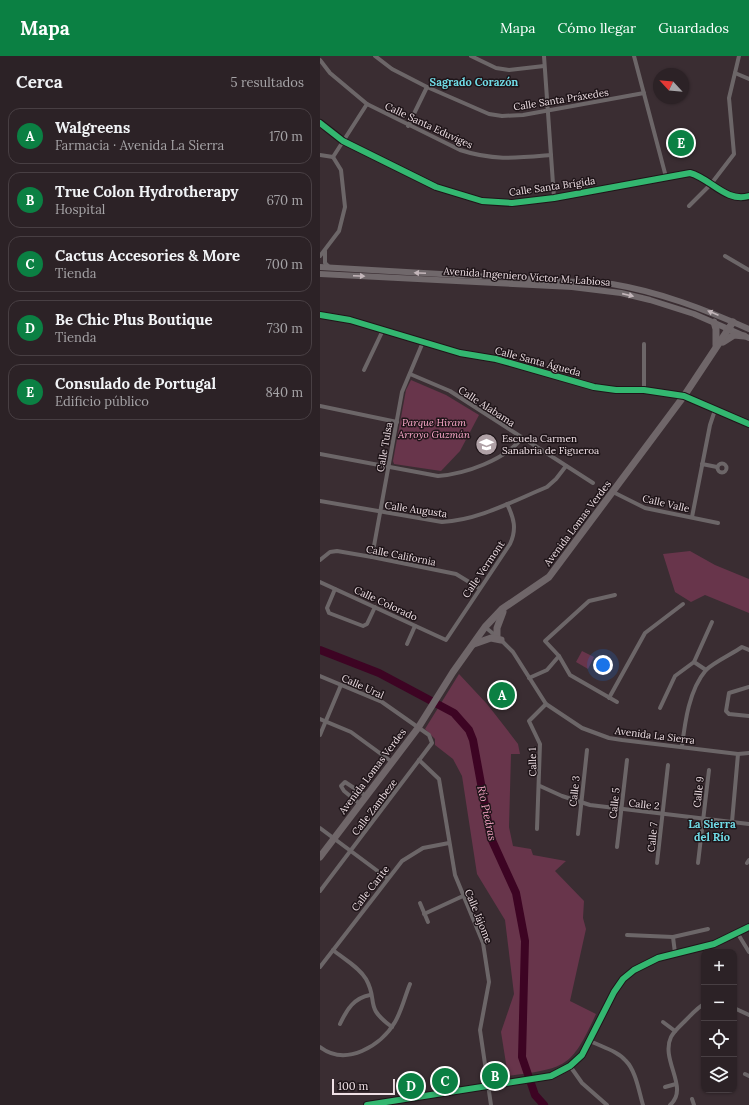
<!DOCTYPE html>
<html lang="es">
<meta charset="utf-8">
<style>
body{margin:0;font-family:Lora,serif;background:#382f32;color:#f1f3f6}
.controls{position:absolute;right:12px;bottom:12px;display:grid;overflow:hidden;border-radius:8px;box-shadow:0 1px 3px #0004}
.controls button{width:36px;height:36px;display:grid;place-items:center;padding:0;border:0;border-bottom:1px solid #483f43;background:#2c2226;color:#f1f3f6;font:20px sans-serif}
.compass{position:absolute;left:333px;top:12px;width:36px;height:36px;border-radius:50%;background:#2c2226;box-shadow:0 1px 3px #0004;rotate:296deg}
.scale{position:absolute;left:12px;bottom:10px;width:63px;box-sizing:border-box;padding-left:4px;border:2px solid #efe0e5;border-top:0;font-size:11px;line-height:14px;white-space:nowrap;color:#efe0e5;-webkit-text-stroke:3px #1f1519;paint-order:stroke}
.you{position:absolute;left:283px;top:609px;width:14px;height:14px;margin:-10px;border:3px solid #fff;border-radius:50%;background:#1a73e8;box-shadow:0 0 0 6px #1a73e833}
.badge{display:grid;place-items:center;width:26px;height:26px;border-radius:50%;background:#0b8043;color:#fff;font-size:13px;font-weight:700}
.pin{position:absolute;translate:-50% -50%;border:2px solid #fff;box-shadow:0 1px 4px #0006}
.list{margin:0;padding:0;list-style:none}
h2{display:flex;justify-content:space-between;align-items:center;height:52px;margin:0;padding:0 16px;font-size:17px}
h2 small{font-size:13px;font-weight:400;color:#a6a4a7}
.list li{display:grid;grid-template-columns:26px 1fr auto;gap:12px;align-items:center;box-sizing:border-box;height:56px;margin:0 8px 8px;padding:0 8px;border:1px solid #483f43;border-radius:12px}
.list b{display:block;font-size:15px;white-space:nowrap}
.list p{margin:0;font-size:13px;white-space:nowrap;color:#a6a4a7}
.list em{font-size:13px;font-style:normal;color:#a6a4a7}
.icon{flex:none;width:22px;height:22px;fill:none;stroke:currentColor;stroke-width:2;stroke-linecap:round;stroke-linejoin:round}
.map{position:relative;flex:none;width:429px;height:1049px;overflow:hidden}
header{display:flex;align-items:center;gap:24px;box-sizing:border-box;height:56px;padding:0 20px;background:#0b8043;color:#fff}
header strong{font-size:19px}
nav{display:flex;gap:22px;margin-inline-start:auto;font-size:14px}
main{display:flex}
aside{flex:1;background:#2c2226}
.map>svg:first-child{display:block}
</style>
<header>
<strong>Mapa</strong>
<nav><a>Mapa</a><a>Cómo llegar</a><a>Guardados</a></nav>
</header>
<main>
<aside>
<h2>Cerca<small>5 resultados</small></h2>
<ul class="list">
<li><span class="badge">A</span><div><b>Walgreens</b><p>Farmacia · Avenida La Sierra</p></div><em>170 m</em></li>
<li><span class="badge">B</span><div><b>True Colon Hydrotherapy</b><p>Hospital</p></div><em>670 m</em></li>
<li><span class="badge">C</span><div><b>Cactus Accesories &amp; More</b><p>Tienda</p></div><em>700 m</em></li>
<li><span class="badge">D</span><div><b>Be Chic Plus Boutique</b><p>Tienda</p></div><em>730 m</em></li>
<li><span class="badge">E</span><div><b>Consulado de Portugal</b><p>Edificio público</p></div><em>840 m</em></li>
</ul>
</aside>
<div class="map">
<svg width="429" height="1049" viewBox="0 0 429 1049">
<rect width="100%" height="100%" fill="#3a2d32"/>
<g fill="#68354b">
<path d="M 91,324 L 126,339 L 159,359 L 140,395 L 121,415 L 74,408 L 73,405 L 86,334 Z"/>
<path d="M 370,495 L 395,509 L 429,523 L 429,557 L 385,539 L 371,546 L 355,536 L 343,498 Z"/>
<path d="M 262,595 L 274,601 L 268,613 L 256,606 Z"/>
<path d="M 139,618 L 167,648 L 185,671 L 198,688 L 200,698 L 191,698 L 189,771 L 193,790 L 211,793 L 213,799 L 246,805 L 235,815 L 264,845 L 263,862 L 266,873 L 250,945 L 276,958 C 251,1012 247,1012 188,1020 L 181,976 L 194,938 L 185,864 L 157,818 L 142,720 L 133,703 L 115,689 L 115,683 L 105,673 Z"/>
</g>
<g fill="none" stroke-linecap="round" stroke-linejoin="round">
<path stroke="#3d0423" stroke-width="8" d="M 0,594 L 59,617 L 134,657 L 149,674 L 153,684 L 171,782 L 196,837 L 205,885 L 202,1001 L 215,1039 L 224,1049"/>
<g stroke="#6c6668" stroke-width="4">
<path d="M 55,0 L 72,13 L 107,31 L 169,58 L 182,60 L 203,59 L 324,37"/>
<path d="M 151,0 L 176,12 L 189,14 L 224,10"/>
<path d="M 224,0 L 234,142"/>
<path d="M 314,0 L 346,121"/>
<path d="M 0,4 L 10,17 L 47,48 L 140,94 C 174,105 197,102 231,99"/>
<path d="M 415,17 L 429,23"/>
<path d="M 0,67 L 23,85 L 116,131 L 162,145 L 192,147 L 234,142 L 370,117 C 390,122 406,147 429,140"/>
<path d="M 88,70 L 107,31"/>
<path d="M 0,99 L 13,101"/>
<path d="M 13,101 L 47,48"/>
<path d="M 369,150 L 391,128 L 414,98 L 409,42 L 419,0"/>
<path d="M 5,195 L 5,207 L 9,211"/>
<path d="M 0,200 L 19,175 L 25,151 L 21,114 L 13,101"/>
<path d="M 405,200 L 429,214"/>
<path d="M 324,288 L 324,334"/>
<path d="M 44,314 L 63,274"/>
<path d="M 90,318 L 130,335 L 273,427"/>
<path d="M 0,350 L 77,366"/>
<path d="M 0,398 L 118,420 C 145,418 185,404 202,382"/>
<circle cx="402" cy="412" r="4.5"/>
<path d="M 382,408 L 397,411"/>
<path d="M 293,436 L 325,452 L 398,467"/>
<path d="M 0,445 L 122,466 C 159,464 193,445 227,431 L 236,423 L 246,410"/>
<path d="M 372,461 L 390,369 L 395,354"/>
<path d="M 52,501 L 82,336 L 103,286"/>
<path d="M 0,504 L 10,496 L 17,495 L 52,501 L 136,518 L 159,532"/>
<path d="M 0,526 L 126,584 L 190,488 C 197,473 194,462 187,448"/>
<path d="M 15,533 L 7,552 L 9,557 L 43,570 L 47,568 L 55,551"/>
<path d="M 165,571 L 181,584 L 193,596 L 226,648 L 262,672 L 289,682 L 302,684 L 418,698 L 429,697"/>
<path d="M 87,588 L 95,570"/>
<path d="M 239,600 L 250,619 L 297,646"/>
<path d="M 386,614 L 374,606 L 392,566"/>
<path d="M 0,620 L 62,646 L 109,679 L 112,687 L 0,835"/>
<path d="M 209,622 L 227,614 L 239,600 L 225,585 L 269,545 L 295,539"/>
<path d="M 429,631 L 409,637 L 406,655 L 409,658 L 429,660"/>
<path d="M 289,642 L 325,577 L 363,548"/>
<path d="M 340,652 L 355,620 L 374,606"/>
<path d="M 0,663 L 31,676 L 72,706"/>
<path d="M 0,679 L 21,629"/>
<path d="M 362,690 C 365,666 369,634 386,614 C 394,606 412,598 422,591 L 429,594"/>
<path d="M 99,704 L 119,723 L 135,819 L 163,887 L 169,926 L 160,974 L 171,1049"/>
<path d="M 220,730 L 242,740 L 270,749 L 429,768"/>
<path d="M 40,748 L 24,735 L 21,730 L 25,726 L 46,740"/>
<path d="M 412,766 L 418,698"/>
<path d="M 0,772 L 67,822"/>
<path d="M 217,773 L 220,688 L 209,665 L 226,648"/>
<path d="M 258,778 L 267,694"/>
<path d="M 297,791 L 307,704"/>
<path d="M 337,807 L 348,709"/>
<path d="M 378,807 L 389,714"/>
<path d="M 427,807 L 429,804"/>
<path d="M 100,847 L 108,866"/>
<path d="M 104,858 L 143,840"/>
<path d="M 418,878 L 429,896"/>
<path d="M 307,879 L 353,881 L 388,873"/>
<path d="M 353,881 L 355,897"/>
<path d="M 13,894 C 24,903 39,911 46,923 C 59,946 43,950 72,971"/>
<path d="M 0,911 L 82,805 L 103,792 L 129,787"/>
<path d="M 414,952 L 429,959"/>
<path d="M 343,966 L 355,975"/>
<path d="M 20,968 C 27,953 34,942 50,939"/>
<path d="M 270,985 C 282,991 298,995 306,1005 C 316,1015 319,1036 323,1049"/>
<path d="M 0,991 C 26,1011 61,990 75,966 C 82,954 85,940 90,928"/>
<path d="M 250,1010 L 262,1027 L 287,1049"/>
<path d="M 425,1018 L 429,1020"/>
<path d="M 345,1031 L 356,1028"/>
<path d="M 372,1043 L 374,1049"/>
<path d="M 47,1049 L 231,1020 L 250,1010 L 262,999 L 294,936 L 303,923 L 314,914 L 338,902 L 394,888 L 429,871"/>
<path d="M 350,1049 C 370,1032 340,1004 351,981 C 354,975 360,970 365,965 C 371,959 377,952 384,948"/>
</g>
<g stroke="#70686b" stroke-width="6">
<path d="M 0,211 L 292,228 C 340,236 384,253 429,273"/>
<path d="M 0,218 L 252,231 L 301,237 L 330,244 L 374,258 L 429,282"/>
<path d="M 0,259 L 30,264 L 140,297 L 176,303 L 274,331 L 296,334 L 324,334 L 364,340 L 429,368"/>
</g>
<g stroke="#6f6669" stroke-width="7">
<path d="M 394,266 L 396,273 L 396,289"/>
<path d="M 403,286 L 414,279 L 424,280"/>
<path d="M 177,580 L 177,572 L 183,556"/>
<path d="M 154,588 L 171,582 L 181,584"/>
<path d="M 0,801 L 98,672 L 133,616 L 165,571 L 182,553 L 229,521 L 364,340 L 413,266"/>
</g>
<defs>
<g id="cycleway">
<path d="M 0,67 L 23,85 L 116,131 L 162,145 L 192,147 L 234,142 L 370,117 C 390,122 406,147 429,140"/>
<path d="M 0,259 L 30,264 L 140,297 L 176,303 L 274,331 L 296,334 L 324,334 L 364,340 L 429,368"/>
<path d="M 47,1049 L 231,1020 L 250,1010 L 262,999 L 294,936 L 303,923 L 314,914 L 338,902 L 394,888 L 429,871"/>
</g>
</defs>
<use href="#cycleway" stroke="#1f1519" stroke-width="8"/>
<use href="#cycleway" stroke="#33b770" stroke-width="6"/>
</g>
<defs><path id="oneway-solid" d="M-6-.8H1V-3.2L6.5 0L1 3.2V.8H-6Z"/></defs>
<g fill="#c3b6ba">
<use href="#oneway-solid" transform="translate(100 217) rotate(-177)"/>
<use href="#oneway-solid" transform="translate(39 220) rotate(3)"/>
<use href="#oneway-solid" transform="translate(308 239) rotate(13)"/>
<use href="#oneway-solid" transform="translate(393 257) rotate(-157)"/>
</g>
<defs>
<symbol id="school-disc" viewBox="-11 -11 22 22"><circle r="9.5" fill="#b0a1a6" stroke="#1f1519"/><path d="M0-5L7-2L0 1L-7-2ZM-4 1L0 2.5L4 1V4Q0 6-4 4Z" fill="#fff"/></symbol>
</defs>
<g fill-rule="evenodd">
<use href="#school-disc" x="154" y="376" width="25" height="25"/>
</g>
<g text-anchor="middle" stroke-width="3" stroke-linejoin="round" paint-order="stroke">
<g font-size="10" fill="#efe0e5" stroke="#1f1519">
<text transform="translate(241 43) rotate(-9)" y="4">Calle Santa Práxedes</text>
<text transform="translate(109 69) rotate(25)" y="4">Calle Santa Eduviges</text>
<text transform="translate(232 130) rotate(-8)" y="4">Calle Santa Brígida</text>
<text transform="translate(207 220) rotate(4)" y="4">Avenida Ingeniero Víctor M. Labiosa</text>
<text transform="translate(218 305) rotate(15)" y="4">Calle Santa Águeda</text>
<text transform="translate(167 350) rotate(33)" y="4">Calle Alabama</text>
<text transform="translate(64 391) rotate(-80)" y="4">Calle Tulsa</text>
<text transform="translate(346 447) rotate(13)" y="4">Calle Valle</text>
<text transform="translate(96 453) rotate(8)" y="4">Calle Augusta</text>
<text transform="translate(257 467) rotate(-53)" y="4">Avenida Lomas Verdes</text>
<text transform="translate(81 499) rotate(11)" y="4">Calle California</text>
<text transform="translate(163 513) rotate(-56)" y="4">Calle Vermont</text>
<text transform="translate(66 547) rotate(25)" y="4">Calle Colorado</text>
<text transform="translate(43 630) rotate(24)" y="4">Calle Ural</text>
<text transform="translate(335 679) rotate(7)" y="4">Avenida La Sierra</text>
<text transform="translate(212 706) rotate(-91)" y="4">Calle 1</text>
<text transform="translate(52 715) rotate(-53)" y="4">Avenida Lomas Verdes</text>
<text transform="translate(254 735) rotate(-84)" y="4">Calle 3</text>
<text transform="translate(378 736) rotate(-84)" y="4">Calle 9</text>
<text transform="translate(294 747) rotate(-84)" y="4">Calle 5</text>
<text transform="translate(324 748) rotate(6)" y="4">Calle 2</text>
<text transform="translate(54 751) rotate(-53)" y="4">Calle Zambeze</text>
<text transform="translate(332 781) rotate(-84)" y="4">Calle 7</text>
<text transform="translate(50 832) rotate(-52)" y="4">Calle Carite</text>
<text transform="translate(159 860) rotate(68)" y="4">Calle Jájome</text>
</g>
<g font-size="10" font-style="italic" fill="#ffabcd" stroke="#1f1519">
<text x="114" y="370">Parque Hiram<tspan x="114" dy="12">Arroyo Guzmán</tspan></text>
</g>
<g font-size="10" fill="#efe0e5" stroke="#1f1519" text-anchor="start">
<text x="182" y="386">Escuela Carmen<tspan x="182" dy="12">Sanabria de Figueroa</tspan></text>
</g>
<g font-size="11" font-weight="bold" fill="#70dbe6" stroke="#1f1519">
<text x="154" y="30">Sagrado Corazón</text>
<text x="392" y="772">La Sierra<tspan x="392" dy="13">del Río</tspan></text>
</g>
<g font-size="11" font-style="italic" fill="#f6a3c4" stroke="#1f1519">
<text transform="translate(167 757) rotate(78)" y="4">Río Piedras</text>
</g>
</g>
</svg>
<div class="controls">
<button>+</button>
<button>−</button>
<button><svg class="icon" aria-label="locate" viewBox="0 0 24 24"><circle cx="12" cy="12" r="6"/><path d="M12 2v4M12 18v4M2 12h4M18 12h4"/></svg></button>
<button><svg class="icon" aria-label="layers" viewBox="0 0 24 24"><path d="M12 4l9 5-9 5-9-5zM3 14l9 5 9-5"/></svg></button>
</div>
<svg class="compass" viewBox="-18 -18 36 36"><path d="M0-13l5 13h-10z" fill="#e53935"/><path d="M0 13l5-13h-10z" fill="#a6a4a7"/></svg>
<div class="scale">100 m</div>
<div class="you"></div>
<div class="pin badge" style="left:182px;top:639px">A</div>
<div class="pin badge" style="left:175px;top:1020px">B</div>
<div class="pin badge" style="left:125px;top:1025px">C</div>
<div class="pin badge" style="left:91px;top:1030px">D</div>
<div class="pin badge" style="left:361px;top:87px">E</div>
</div>
</main>
